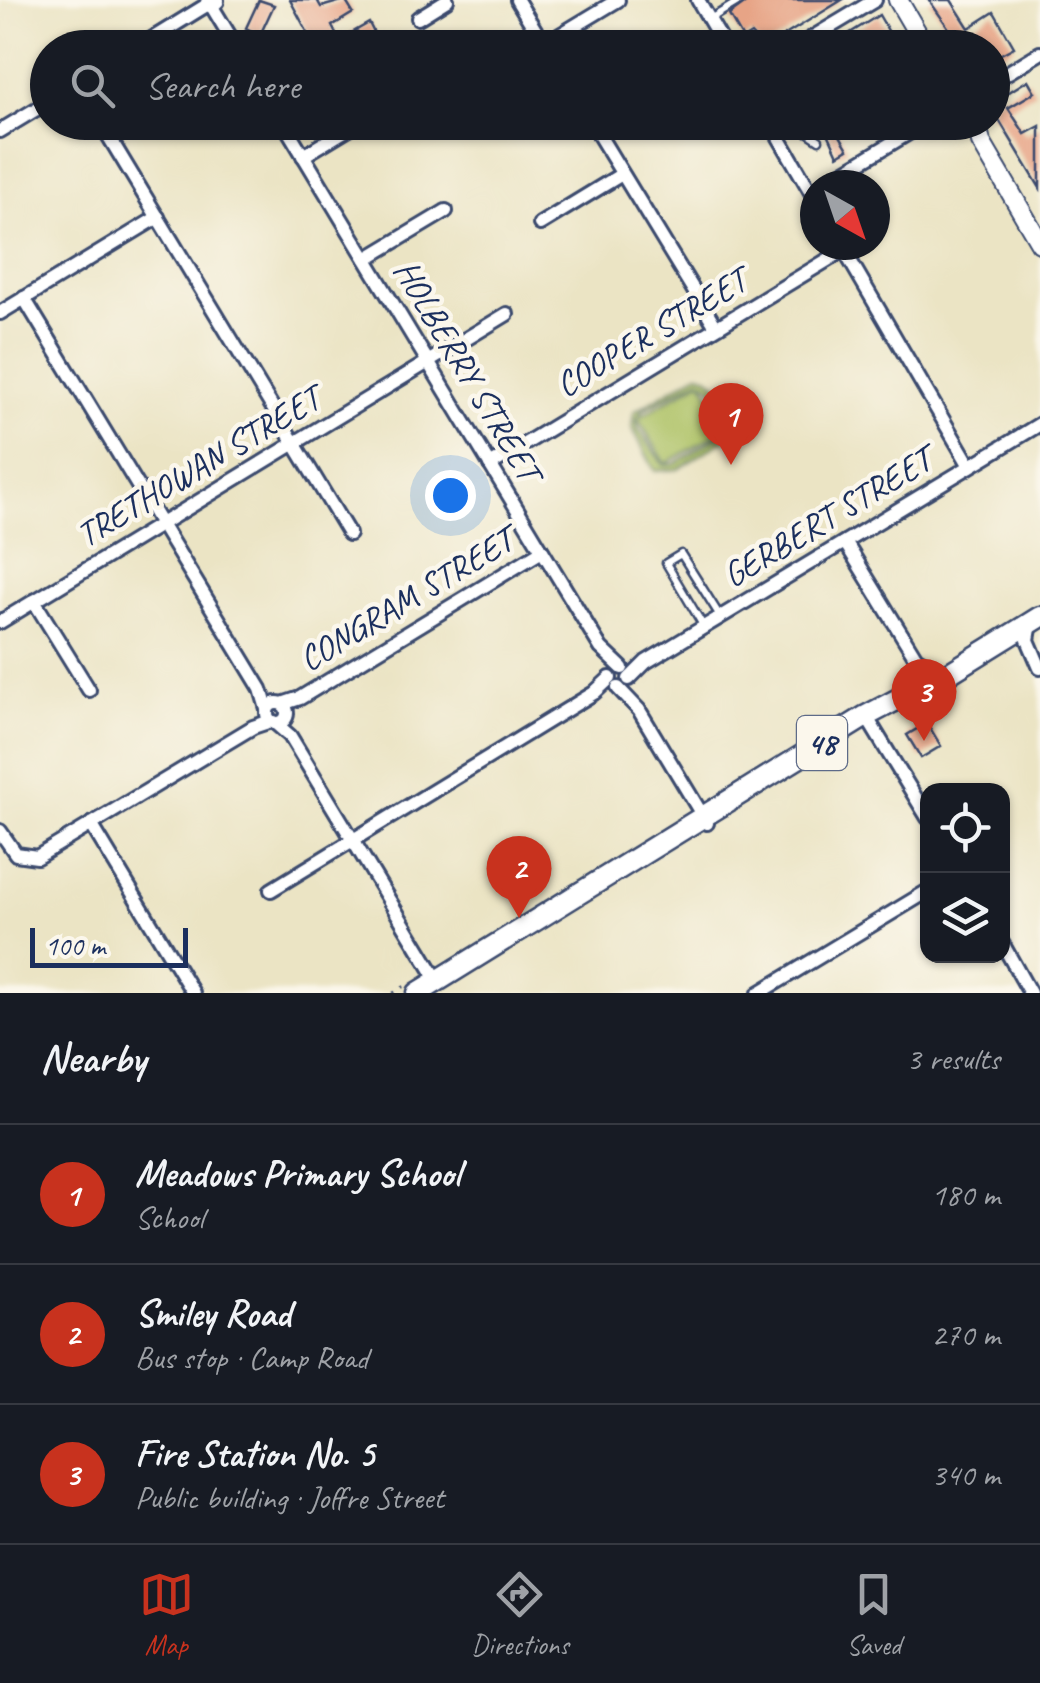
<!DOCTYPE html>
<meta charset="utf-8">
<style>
body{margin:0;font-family:Caveat,sans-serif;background:#20242c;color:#f1f3f6}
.controls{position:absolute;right:30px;bottom:30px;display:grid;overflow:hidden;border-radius:20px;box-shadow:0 2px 8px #0004}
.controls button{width:90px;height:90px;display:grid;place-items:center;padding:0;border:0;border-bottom:2px solid #363941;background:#171b24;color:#f1f3f6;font:50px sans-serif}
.compass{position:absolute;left:800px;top:170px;width:90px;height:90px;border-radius:50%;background:#171b24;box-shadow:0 2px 8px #0004;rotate:140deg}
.scale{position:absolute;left:30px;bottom:25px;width:158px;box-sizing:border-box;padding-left:10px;border:5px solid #1b2f5e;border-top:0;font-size:28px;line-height:35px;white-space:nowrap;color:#1b2f5e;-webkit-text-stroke:8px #fbf7ec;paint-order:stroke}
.you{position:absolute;left:450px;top:495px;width:35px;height:35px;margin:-25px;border:8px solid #fff;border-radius:50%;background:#1a73e8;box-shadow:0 0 0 15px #1a73e833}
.badge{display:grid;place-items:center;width:65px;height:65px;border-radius:50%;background:#c8321e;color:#fff;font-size:32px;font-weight:700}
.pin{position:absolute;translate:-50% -82px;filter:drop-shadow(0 2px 5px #0008)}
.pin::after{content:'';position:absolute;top:52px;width:35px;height:30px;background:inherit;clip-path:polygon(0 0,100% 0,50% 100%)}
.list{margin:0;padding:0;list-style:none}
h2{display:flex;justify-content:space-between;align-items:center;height:130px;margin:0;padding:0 40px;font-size:42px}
h2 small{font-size:32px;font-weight:400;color:#9ea1a6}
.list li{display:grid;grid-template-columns:65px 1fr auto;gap:30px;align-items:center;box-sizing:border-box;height:140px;padding:0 40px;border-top:2px solid #363941}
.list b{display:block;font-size:38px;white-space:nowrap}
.list p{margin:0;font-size:32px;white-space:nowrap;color:#9ea1a6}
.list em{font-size:32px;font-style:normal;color:#9ea1a6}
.icon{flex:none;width:55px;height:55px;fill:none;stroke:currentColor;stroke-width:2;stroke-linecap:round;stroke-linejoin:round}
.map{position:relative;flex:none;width:1040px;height:993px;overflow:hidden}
.search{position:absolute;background:#171b24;box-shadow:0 2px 8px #0004;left:30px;right:30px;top:30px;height:110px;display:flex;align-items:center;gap:25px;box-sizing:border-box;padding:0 35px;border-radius:55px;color:#9ea1a6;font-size:38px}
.sheet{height:550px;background:#171b24}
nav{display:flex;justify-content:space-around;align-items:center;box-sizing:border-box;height:140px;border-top:2px solid #363941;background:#171b24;font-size:28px;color:#9ea1a6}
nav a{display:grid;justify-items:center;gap:5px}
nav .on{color:#c8321e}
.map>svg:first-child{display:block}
</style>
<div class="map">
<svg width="1040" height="993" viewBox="0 0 1040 993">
<rect width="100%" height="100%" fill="#fbf7ec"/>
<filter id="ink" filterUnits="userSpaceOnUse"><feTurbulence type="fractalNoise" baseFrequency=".01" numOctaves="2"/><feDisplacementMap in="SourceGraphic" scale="20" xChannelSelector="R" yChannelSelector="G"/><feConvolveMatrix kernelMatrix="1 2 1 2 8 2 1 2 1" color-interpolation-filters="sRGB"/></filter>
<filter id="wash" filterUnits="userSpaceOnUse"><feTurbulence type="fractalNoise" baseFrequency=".0048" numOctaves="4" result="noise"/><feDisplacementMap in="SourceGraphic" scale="40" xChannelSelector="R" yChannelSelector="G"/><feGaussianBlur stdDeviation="2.25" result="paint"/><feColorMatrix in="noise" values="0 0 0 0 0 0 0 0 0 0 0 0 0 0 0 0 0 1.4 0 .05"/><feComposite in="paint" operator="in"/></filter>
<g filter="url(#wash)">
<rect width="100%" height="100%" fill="#ebe4c4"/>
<path fill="#aec266" stroke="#647862" stroke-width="2.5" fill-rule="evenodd" d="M 699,373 C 719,377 740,411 735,432 L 678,469 L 655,471 L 632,427 L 634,412 ZM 700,379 C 715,385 732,412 730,429 L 675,464 L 664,465 L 638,428 L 637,418 L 666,464 L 729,427 L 702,380 L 638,418 L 644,409 Z"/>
<g id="blocks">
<g fill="#e7a486">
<path d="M 259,0 L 274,5 L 260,35 L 246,28 Z"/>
<path d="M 290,0 L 317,0 L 321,7 L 345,0 L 353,13 L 332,26 L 339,40 L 369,23 L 375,35 L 353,48 L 316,48 Z"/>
<path d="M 750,0 L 842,0 L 764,48 L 751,34 L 743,39 L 729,15 Z"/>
<path d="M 929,0 L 951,0 L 969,28 L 994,12 L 1014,47 L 992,59 L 992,48 L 952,48 L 948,41 L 955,37 Z"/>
<path d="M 879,15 L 898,48 L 826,48 L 871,20 Z"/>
<path d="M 1028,80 L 1035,92 L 1008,108 L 1025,134 L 1040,126 L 1040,188 L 996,115 L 992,117 L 992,103 Z"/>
<path d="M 823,122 L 832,122 L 848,149 L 838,155 Z"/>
<path d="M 927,723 L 941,746 L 921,758 L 907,735 Z"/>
</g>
</g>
</g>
<g filter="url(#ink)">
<use href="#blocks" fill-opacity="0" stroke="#3a4a6d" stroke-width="2.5"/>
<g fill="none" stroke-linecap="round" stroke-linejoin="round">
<defs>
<g id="lane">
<path d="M 710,19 L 741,0"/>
<path d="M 816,122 L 807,132 L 819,140"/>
<path d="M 779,135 L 800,122"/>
<path d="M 704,627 L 666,563 L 681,554 L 720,616"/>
</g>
<g id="street">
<path d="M 208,0 L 237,48"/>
<path d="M 517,0 L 546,48"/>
<path d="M 698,0 L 726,48"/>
<path d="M 418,18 L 447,0"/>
<path d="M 545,44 L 618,0"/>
<path d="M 137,48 L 210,3"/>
<path d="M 795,48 L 875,0"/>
<path d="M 992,82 L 1040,53"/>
<path d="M 100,122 L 349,534"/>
<path d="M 283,122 L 601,648 L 622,668"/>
<path d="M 591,122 L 716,327"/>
<path d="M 770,122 L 815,199"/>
<path d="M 0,131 L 48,102"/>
<path d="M 303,156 L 359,122"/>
<path d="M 822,185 L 927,122"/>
<path d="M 540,224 L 622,174"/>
<path d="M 841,245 L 970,466"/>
<path d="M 366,259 L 446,211"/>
<path d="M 24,298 L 261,689 L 267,709"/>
<path d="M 0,313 L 158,217"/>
<path d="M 490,465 L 844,250"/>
<path d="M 845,542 L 916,658 L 944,675"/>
<path d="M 34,601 L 89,690"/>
<path d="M 0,622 L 507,314"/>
<path d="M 1031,623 L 1028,640 L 1040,668"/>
<path d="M 629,679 L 646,662 L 1040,424"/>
<path d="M 618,688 L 639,710 L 707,823"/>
<circle cx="277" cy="713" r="10"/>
<path d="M 282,704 L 300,698 L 542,551"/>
<path d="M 866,716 L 928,818"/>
<path d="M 274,722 L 290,736 L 438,981"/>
<path d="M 91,824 L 193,993"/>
<path d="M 0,831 L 16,854 L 37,857 L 253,727 L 271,721"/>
<path d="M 271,890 L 594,693 L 610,678"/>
<path d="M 1002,943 L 1030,993"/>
<path d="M 759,993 L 928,891"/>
</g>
<g id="secondary">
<path d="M 898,0 L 926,48"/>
<path d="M 210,3 L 215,0"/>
<path d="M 976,122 L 981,142 L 1040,243"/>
</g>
<g id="primary">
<path d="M 935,682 L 1040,617"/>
<path d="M 418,993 L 866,716 L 944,675"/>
</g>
</defs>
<use href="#lane" stroke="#3a4a6d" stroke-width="11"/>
<use href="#street" stroke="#3a4a6d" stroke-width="18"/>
<use href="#secondary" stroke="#3a4a6d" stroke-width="22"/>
<use href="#primary" stroke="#3a4a6d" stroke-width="25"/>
<path stroke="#3a4a6d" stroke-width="2.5" stroke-dasharray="2.5 8" stroke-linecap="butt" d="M 393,993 L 405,986"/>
<use href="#lane" stroke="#fff" stroke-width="6"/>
<use href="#street" stroke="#fff" stroke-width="12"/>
<use href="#secondary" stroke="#fff" stroke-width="18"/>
<use href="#primary" stroke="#fff" stroke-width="20"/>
</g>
</g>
<g text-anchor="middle" stroke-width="9" stroke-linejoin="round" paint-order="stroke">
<rect fill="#fbf7ec" stroke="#5e6b89" stroke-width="2.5" x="797" y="716" width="50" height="54" rx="8"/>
<g font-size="32" font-weight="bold" fill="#1b2f5e">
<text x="822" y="754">48</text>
</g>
<g font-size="35" fill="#1b2f5e" stroke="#fbf7ec">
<text transform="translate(651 332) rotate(-31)" y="12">COOPER STREET</text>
<text transform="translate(468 370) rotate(59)" y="12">HOLBERRY STREET</text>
<text transform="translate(198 466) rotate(-31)" y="12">TRETHOWAN STREET</text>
<text transform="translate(827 517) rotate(-31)" y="12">GERBERT STREET</text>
<text transform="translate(406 599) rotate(-31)" y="12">CONGRAM STREET</text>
</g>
</g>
</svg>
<div class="controls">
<button><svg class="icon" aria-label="locate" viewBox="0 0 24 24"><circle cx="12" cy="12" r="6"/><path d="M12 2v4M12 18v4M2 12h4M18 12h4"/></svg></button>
<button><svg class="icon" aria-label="layers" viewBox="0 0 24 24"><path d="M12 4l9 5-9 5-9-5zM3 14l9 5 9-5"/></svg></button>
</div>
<svg class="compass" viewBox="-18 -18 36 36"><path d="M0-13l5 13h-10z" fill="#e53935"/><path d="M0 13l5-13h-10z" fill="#9ea1a6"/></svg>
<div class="scale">100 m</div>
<div class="you"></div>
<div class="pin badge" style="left:731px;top:465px">1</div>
<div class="pin badge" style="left:519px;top:918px">2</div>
<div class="pin badge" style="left:924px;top:741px">3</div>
<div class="search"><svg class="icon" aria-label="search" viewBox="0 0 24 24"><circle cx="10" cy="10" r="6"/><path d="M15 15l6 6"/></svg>Search here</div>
</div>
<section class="sheet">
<h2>Nearby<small>3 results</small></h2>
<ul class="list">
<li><span class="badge">1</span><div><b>Meadows Primary School</b><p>School</p></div><em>180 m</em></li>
<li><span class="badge">2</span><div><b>Smiley Road</b><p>Bus stop · Camp Road</p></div><em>270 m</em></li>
<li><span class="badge">3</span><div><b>Fire Station No. 5</b><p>Public building · Joffre Street</p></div><em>340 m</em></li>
</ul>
</section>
<nav>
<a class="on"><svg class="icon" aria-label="map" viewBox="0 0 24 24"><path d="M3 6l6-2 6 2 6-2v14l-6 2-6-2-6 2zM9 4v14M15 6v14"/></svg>Map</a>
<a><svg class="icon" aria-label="directions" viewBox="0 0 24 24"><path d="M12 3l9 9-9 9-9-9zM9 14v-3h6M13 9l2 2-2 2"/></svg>Directions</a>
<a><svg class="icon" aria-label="saved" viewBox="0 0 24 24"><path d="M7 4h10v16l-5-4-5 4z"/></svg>Saved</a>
</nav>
